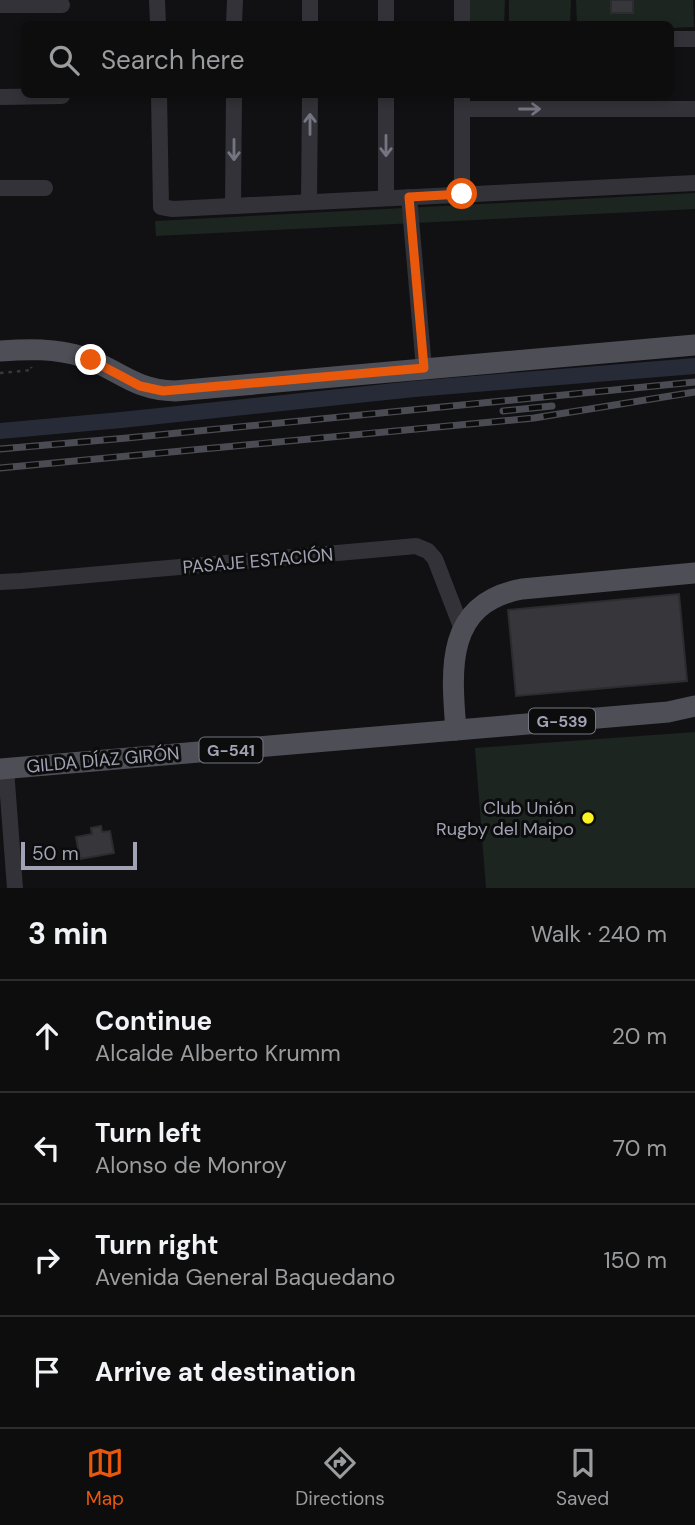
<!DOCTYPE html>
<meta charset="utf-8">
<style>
body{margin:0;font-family:"DM Sans",sans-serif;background:#1b1b1c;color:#f1f3f6}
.scale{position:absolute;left:21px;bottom:18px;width:116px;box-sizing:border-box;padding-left:7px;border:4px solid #a1a2b4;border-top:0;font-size:19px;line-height:24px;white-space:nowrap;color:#a1a2b4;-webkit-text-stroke:5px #0c0c0d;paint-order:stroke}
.stop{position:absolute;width:21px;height:21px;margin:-16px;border:5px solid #ea580c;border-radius:50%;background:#fff}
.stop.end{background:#ea580c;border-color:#fff;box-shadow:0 2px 7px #0008}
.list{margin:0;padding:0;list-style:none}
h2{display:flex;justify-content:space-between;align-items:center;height:91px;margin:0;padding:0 28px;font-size:30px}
h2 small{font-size:23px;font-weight:400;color:#9a9c9e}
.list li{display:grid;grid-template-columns:46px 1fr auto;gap:21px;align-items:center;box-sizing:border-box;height:112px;padding:0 28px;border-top:2px solid #2d2d2e}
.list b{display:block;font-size:26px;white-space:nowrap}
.list p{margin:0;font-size:23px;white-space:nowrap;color:#9a9c9e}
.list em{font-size:23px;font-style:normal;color:#9a9c9e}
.icon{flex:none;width:38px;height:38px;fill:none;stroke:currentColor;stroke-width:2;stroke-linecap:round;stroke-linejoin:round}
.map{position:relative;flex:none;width:695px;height:888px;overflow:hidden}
.search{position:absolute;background:#0d0d0e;box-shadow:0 4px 10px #0003;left:21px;right:21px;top:21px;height:77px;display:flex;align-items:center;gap:18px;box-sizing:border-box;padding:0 24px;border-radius:10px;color:#9a9c9e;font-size:26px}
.sheet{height:539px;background:#0d0d0e}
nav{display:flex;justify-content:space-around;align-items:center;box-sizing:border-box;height:98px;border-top:2px solid #2d2d2e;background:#0d0d0e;font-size:19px;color:#9a9c9e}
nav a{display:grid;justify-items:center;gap:4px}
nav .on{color:#ea580c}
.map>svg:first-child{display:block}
</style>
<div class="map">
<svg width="695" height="888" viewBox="0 0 695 888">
<rect width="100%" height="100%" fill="#111113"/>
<g fill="#1d2520">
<path d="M 470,0 L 505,0 L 504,24 L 470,24 Z"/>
<path d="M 509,0 L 571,0 L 570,24 L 509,24 Z"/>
<path d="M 576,0 L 693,0 L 694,27 L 671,28 L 670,24 L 577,24 Z"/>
<path d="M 695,193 L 695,209 L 156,236 L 155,221 Z"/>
<path d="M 695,732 L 695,888 L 486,888 L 475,748 Z"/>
</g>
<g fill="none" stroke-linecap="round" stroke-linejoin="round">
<path stroke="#272b37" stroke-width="16" d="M 0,431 L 121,420 L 414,389 L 695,366"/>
</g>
<g fill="#36363b" stroke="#2c2b2f" stroke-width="2">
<rect x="611" y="0" width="22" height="13"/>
<path d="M 679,594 L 687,681 L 516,696 L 508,610 Z"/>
<path d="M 101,826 L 102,832 L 110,831 L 114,853 L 80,859 L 76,837 L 92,834 L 91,828 Z"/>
</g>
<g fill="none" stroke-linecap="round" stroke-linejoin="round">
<path stroke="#38383f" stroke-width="2.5" stroke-dasharray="3.5 5" stroke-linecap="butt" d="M 0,373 L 32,370 L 31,367"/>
<g stroke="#333238" stroke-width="16">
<path d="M 157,0 L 158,24"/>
<path d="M 462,0 L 462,24"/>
<path d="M 0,5 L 62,5"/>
<path d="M 234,24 L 235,0"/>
<path d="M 310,24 L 310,0"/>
<path d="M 386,24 L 386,0"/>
<path d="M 670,39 L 695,39"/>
<path d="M 159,94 L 161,207 L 173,209 L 695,183"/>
<path d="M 462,94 L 462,194"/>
<path d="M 0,97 L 62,96"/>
<path d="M 462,109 L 695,109"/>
<path d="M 0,188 L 45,188"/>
<path d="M 409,197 L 424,368"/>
<path d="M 386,198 L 386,94"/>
<path d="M 309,202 L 310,94"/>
<path d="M 233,206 L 234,94"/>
<path d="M 0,582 L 21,581 L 416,546 L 428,551 L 435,559 L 462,629"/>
<path d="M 6,769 L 15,888"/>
</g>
<g stroke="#4e4e57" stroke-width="21">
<path d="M 0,351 C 27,349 56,348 83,357 C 118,369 133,390 175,391 L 695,345"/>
<path d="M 456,730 C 451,669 445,603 522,589 L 695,573"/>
<path d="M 0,769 L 668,712 L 695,706"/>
</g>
<defs>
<g id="rail">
<path d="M 503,411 L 552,406"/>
<path d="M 0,449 L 127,438 L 695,382"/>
<path d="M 0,468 L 534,418 L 695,392"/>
</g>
</defs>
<use href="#rail" stroke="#4b4b53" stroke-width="7"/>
<use href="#rail" stroke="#0c0c0d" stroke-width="4.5" stroke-dasharray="13" stroke-linecap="butt"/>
</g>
<defs><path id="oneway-shaft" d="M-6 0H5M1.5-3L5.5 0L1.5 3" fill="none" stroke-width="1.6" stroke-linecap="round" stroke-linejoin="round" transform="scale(1.75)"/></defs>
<g stroke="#757582">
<use href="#oneway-shaft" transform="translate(530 109)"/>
<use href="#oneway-shaft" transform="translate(310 124) rotate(-90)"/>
<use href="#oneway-shaft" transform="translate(386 146) rotate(90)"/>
<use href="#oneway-shaft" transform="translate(234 150) rotate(90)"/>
</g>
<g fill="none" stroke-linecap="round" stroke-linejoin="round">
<path stroke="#ea580c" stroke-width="9" d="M 91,360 L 140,386 L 163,391 L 424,368 L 409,197 L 462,194"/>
</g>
<circle fill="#fbf221" stroke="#0c0c0d" stroke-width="2.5" cx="588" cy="818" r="7"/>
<g text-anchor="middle" stroke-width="6" stroke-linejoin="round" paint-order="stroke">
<g fill="#0c0c0d" stroke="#747582" stroke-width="2">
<rect x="529" y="708.5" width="66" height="25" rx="5"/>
<rect x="199.5" y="737.5" width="63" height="25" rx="5"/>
</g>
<g font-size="16" font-weight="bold" fill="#a1a2b4">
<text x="562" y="727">G-539</text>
<text x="231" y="756">G-541</text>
</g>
<g font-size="18" fill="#a1a2b4" stroke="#0c0c0d">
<text transform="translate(258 561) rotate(-5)" y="6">PASAJE ESTACIÓN</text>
<text transform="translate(103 760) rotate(-5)" y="6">GILDA DÍAZ GIRÓN</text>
</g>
<g font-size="18" fill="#a1a2b4" stroke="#0c0c0d" text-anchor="end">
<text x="574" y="814">Club Unión<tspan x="574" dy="21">Rugby del Maipo</tspan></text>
</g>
</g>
</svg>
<div class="scale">50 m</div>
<div class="stop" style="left:462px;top:194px"></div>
<div class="stop end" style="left:91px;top:360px"></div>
<div class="search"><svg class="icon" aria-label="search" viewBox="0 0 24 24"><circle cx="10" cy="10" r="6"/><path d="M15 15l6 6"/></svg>Search here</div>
</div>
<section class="sheet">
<h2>3 min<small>Walk · 240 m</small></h2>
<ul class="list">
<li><svg class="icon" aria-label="ahead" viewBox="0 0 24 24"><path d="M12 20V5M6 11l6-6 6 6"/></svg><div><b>Continue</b><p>Alcalde Alberto Krumm</p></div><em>20 m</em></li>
<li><svg class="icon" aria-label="left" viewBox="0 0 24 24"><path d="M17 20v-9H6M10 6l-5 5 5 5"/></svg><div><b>Turn left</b><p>Alonso de Monroy</p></div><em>70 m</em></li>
<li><svg class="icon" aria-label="right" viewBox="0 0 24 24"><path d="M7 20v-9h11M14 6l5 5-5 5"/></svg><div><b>Turn right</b><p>Avenida General Baquedano</p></div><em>150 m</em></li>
<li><svg class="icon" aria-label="arrive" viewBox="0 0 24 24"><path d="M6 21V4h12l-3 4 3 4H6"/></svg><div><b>Arrive at destination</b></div></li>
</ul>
</section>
<nav>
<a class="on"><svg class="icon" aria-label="map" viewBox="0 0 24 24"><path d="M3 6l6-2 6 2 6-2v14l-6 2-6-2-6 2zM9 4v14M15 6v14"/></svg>Map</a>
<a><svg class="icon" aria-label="directions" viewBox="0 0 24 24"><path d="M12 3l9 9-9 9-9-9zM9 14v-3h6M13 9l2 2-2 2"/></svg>Directions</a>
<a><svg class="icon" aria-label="saved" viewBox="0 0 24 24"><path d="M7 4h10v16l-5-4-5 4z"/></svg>Saved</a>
</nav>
